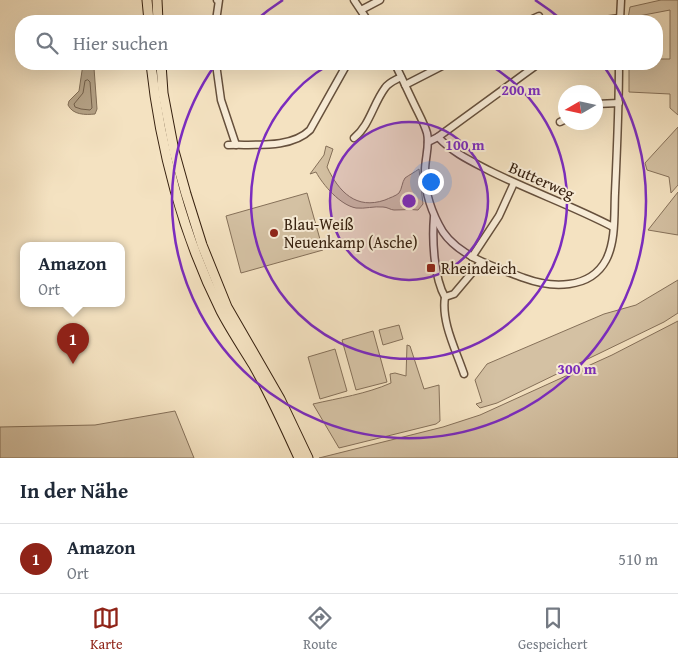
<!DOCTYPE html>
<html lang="de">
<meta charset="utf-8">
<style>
body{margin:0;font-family:"Gentium Book Plus",serif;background:#f2f2f3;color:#1f2937}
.compass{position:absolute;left:558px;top:85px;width:45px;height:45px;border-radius:50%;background:#fff;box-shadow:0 5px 20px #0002;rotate:261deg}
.you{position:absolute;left:430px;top:181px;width:18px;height:18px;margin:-12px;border:4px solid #fff;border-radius:50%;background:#1a73e8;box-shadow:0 0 0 8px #1a73e833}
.badge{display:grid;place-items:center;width:32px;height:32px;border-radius:50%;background:#8f2418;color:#fff;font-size:16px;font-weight:700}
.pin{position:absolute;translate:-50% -41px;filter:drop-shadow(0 1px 2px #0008)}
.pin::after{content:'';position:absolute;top:26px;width:18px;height:15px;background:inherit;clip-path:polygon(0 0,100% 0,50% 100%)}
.popup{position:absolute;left:20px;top:242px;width:105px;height:65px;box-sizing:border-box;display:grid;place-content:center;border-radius:10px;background:#fff;filter:drop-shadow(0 1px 4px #0005);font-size:16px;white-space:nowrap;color:#747a83}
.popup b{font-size:19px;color:#1f2937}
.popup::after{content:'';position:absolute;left:50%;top:100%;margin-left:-10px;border:10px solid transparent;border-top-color:#fff}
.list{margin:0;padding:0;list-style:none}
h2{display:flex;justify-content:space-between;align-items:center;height:65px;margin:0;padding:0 20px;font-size:21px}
h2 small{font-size:16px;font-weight:400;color:#747a83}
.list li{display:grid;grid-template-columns:32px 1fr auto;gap:15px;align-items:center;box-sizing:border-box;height:70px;padding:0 20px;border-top:1px solid #e0e1e3}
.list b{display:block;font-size:19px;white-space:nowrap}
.list p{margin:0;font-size:16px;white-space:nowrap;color:#747a83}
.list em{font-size:16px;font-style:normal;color:#747a83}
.icon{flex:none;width:28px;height:28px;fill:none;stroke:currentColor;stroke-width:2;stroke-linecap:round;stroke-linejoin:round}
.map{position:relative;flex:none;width:678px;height:458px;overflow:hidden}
.search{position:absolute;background:#fff;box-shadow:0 5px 20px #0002;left:15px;right:15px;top:15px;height:55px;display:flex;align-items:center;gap:12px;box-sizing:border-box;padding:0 18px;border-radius:20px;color:#747a83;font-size:19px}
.sheet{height:135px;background:#fff}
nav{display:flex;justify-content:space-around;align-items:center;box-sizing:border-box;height:70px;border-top:1px solid #e0e1e3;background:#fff;font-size:14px;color:#747a83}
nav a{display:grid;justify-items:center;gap:2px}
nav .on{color:#8f2418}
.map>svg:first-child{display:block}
</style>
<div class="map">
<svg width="678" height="458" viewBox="0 0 678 458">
<rect width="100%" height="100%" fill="#f4e2c1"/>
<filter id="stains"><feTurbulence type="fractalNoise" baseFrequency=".004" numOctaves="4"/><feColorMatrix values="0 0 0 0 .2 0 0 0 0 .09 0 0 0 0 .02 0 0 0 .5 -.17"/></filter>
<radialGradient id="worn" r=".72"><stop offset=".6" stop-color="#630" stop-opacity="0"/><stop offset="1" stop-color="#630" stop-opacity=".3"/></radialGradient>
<g fill="#d4c1a3" stroke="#857059">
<path d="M 661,0 L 678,0 L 678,115 L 670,108 L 670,94 L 629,92 L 629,64 L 657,64 L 657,59 L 670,59 L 670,10 L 628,18 L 630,7 Z"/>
<path d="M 678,127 L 678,185 L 671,193 L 669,177 L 647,170 L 645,163 Z"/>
<path d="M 326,146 L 333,149 L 327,167 C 339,192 356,210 385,200 C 389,198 396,196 399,193 C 402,189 402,182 405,178 C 409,175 415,172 419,169 L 423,204 L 418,210 C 410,209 402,210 394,210 C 391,210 387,207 383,207 C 374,206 365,209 356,208 C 340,205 323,185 316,172 L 310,174 L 324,155 Z"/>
<path d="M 678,192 L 678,235 L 648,230 Z"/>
<path d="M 307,193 L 323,250 L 241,273 L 226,216 Z"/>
<path d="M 678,280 L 678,313 L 664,322 L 497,403 L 480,408 L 476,404 L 482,402 L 475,380 L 487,364 L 604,314 L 636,305 Z"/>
<path d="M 678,321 L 678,458 L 319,458 L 443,427 L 480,415 L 612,355 Z"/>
<path d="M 399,325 L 403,339 L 383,345 L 379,330 Z"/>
<path d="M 373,331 L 387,382 L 356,390 L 342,340 Z"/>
<path d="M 407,345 L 410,346 L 424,389 L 439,385 L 440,421 L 436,424 L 339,448 L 313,404 C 339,398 366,394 391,383 L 390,374 L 395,373 L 406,376 Z"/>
<path d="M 335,349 L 347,391 L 320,399 L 308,357 Z"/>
<path d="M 175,411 L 194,458 L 0,458 L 0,427 L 95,425 Z"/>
</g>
<path fill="#b3a084" stroke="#816d55" d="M 83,64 L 91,65 L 94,68 L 97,109 L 95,114 C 85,115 73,115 68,105 L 69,101 L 79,91 Z"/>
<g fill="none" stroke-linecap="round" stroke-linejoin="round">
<path stroke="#74604a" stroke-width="1" d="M 88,80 L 90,82 L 92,108 L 90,110 L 81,109 L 75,107 L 74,104 L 83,93 L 85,81 Z"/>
<defs>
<g id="minor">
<path d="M 354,0 L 368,21"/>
<path d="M 361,10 L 380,0"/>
<path d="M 620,20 L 621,0"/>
<path d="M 216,21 L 219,0 L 217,0"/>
<path d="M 528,21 L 539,16"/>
<path d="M 597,21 L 620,18"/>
<path d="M 216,64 L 221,100 L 236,145"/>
<path d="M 395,64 C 403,80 410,96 418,112 C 421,118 425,126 427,133 C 430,145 425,158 425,171 C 424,191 432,214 443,232 C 460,257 497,268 524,278 C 551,288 590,290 606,260 C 616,241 614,214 615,193 C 617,150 619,107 619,64"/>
<path d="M 405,85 L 446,64"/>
<path d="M 596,104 L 619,103"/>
<path d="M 560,122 L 566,119"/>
<path d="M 438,137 C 453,153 471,161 490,171 C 530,191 573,206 613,227"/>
<path d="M 354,138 C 370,125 373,104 385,88 C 389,82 396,80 401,77"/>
<path d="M 428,142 L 438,137 L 538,64"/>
<path d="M 228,145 C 253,144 291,149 310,130 L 347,64"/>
<path d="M 434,217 C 432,240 434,278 445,297 C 441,322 456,350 464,374"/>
<path d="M 472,257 L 499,216 L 514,183"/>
<path d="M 445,297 L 454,294 L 481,262"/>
</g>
<g id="highway">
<path d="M 147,0 L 149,21"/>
<path d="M 157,0 L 158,21"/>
<path d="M 151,64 C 160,148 183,235 221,311 C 231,330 243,348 254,366 C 271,396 285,427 299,458"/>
<path d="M 161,64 L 163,93 L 174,151 L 186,194 L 202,245 L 227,307 L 280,399 L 308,458"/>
</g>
</defs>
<use href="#minor" stroke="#66503c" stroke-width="9"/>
<use href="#highway" stroke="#36200f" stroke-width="11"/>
<use href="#minor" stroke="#f8ecd7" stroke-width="6"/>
<use href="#highway" stroke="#f4e2c1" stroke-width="9"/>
</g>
<circle cx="409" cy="201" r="79" fill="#7b2cbf" fill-opacity=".12"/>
<g fill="none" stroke="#7b2cbf" stroke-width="2.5">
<circle cx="409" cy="201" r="79"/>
<path d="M488 64A158 158 0 1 1 330 64"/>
<path d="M255 21A237 237 0 0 1 283 0M535 0A237 237 0 0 1 563 21M603 65A237 237 0 1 1 215 65"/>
</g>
<g fill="#8f2418" stroke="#f8ecd7" stroke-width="2">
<circle cx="274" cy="233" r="5"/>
<rect x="426" y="263" width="10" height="10" rx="2.5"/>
</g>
<g text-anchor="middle" stroke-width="4" stroke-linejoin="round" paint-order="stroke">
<g font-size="16" fill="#36200f" stroke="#f8ecd7">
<text transform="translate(542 180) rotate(24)" y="6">Butterweg</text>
</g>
<g font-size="16" fill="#36200f" stroke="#f8ecd7" text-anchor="start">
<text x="284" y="230">Blau-Weiß<tspan x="284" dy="18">Neuenkamp (Asche)</tspan></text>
<text x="441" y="274">Rheindeich</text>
</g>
</g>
<circle cx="409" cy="201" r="8" fill="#7b2cbf" stroke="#f8ecd7" stroke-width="2.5"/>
<g font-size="15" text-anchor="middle" font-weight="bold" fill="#7b2cbf" stroke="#f8ecd7" stroke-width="4" stroke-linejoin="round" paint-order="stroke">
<text x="521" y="95">200 m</text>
<text x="465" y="150">100 m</text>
<text x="577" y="374">300 m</text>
</g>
<rect width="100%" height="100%" filter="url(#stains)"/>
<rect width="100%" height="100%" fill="url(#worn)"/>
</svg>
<svg class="compass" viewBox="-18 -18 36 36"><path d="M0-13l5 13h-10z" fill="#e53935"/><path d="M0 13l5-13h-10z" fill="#747a83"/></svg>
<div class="you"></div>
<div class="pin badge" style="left:73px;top:364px">1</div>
<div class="popup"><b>Amazon</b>Ort</div>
<div class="search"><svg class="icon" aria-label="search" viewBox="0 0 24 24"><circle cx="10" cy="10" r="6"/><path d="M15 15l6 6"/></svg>Hier suchen</div>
</div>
<section class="sheet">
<h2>In der Nähe<small></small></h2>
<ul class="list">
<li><span class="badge">1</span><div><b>Amazon</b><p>Ort</p></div><em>510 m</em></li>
</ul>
</section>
<nav>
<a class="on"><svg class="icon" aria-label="map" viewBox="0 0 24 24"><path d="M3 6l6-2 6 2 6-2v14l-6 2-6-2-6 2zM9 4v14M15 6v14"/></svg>Karte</a>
<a><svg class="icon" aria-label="directions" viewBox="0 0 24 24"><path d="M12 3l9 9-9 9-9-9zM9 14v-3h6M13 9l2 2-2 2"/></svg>Route</a>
<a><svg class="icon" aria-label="saved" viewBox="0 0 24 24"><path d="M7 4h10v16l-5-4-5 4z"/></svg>Gespeichert</a>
</nav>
